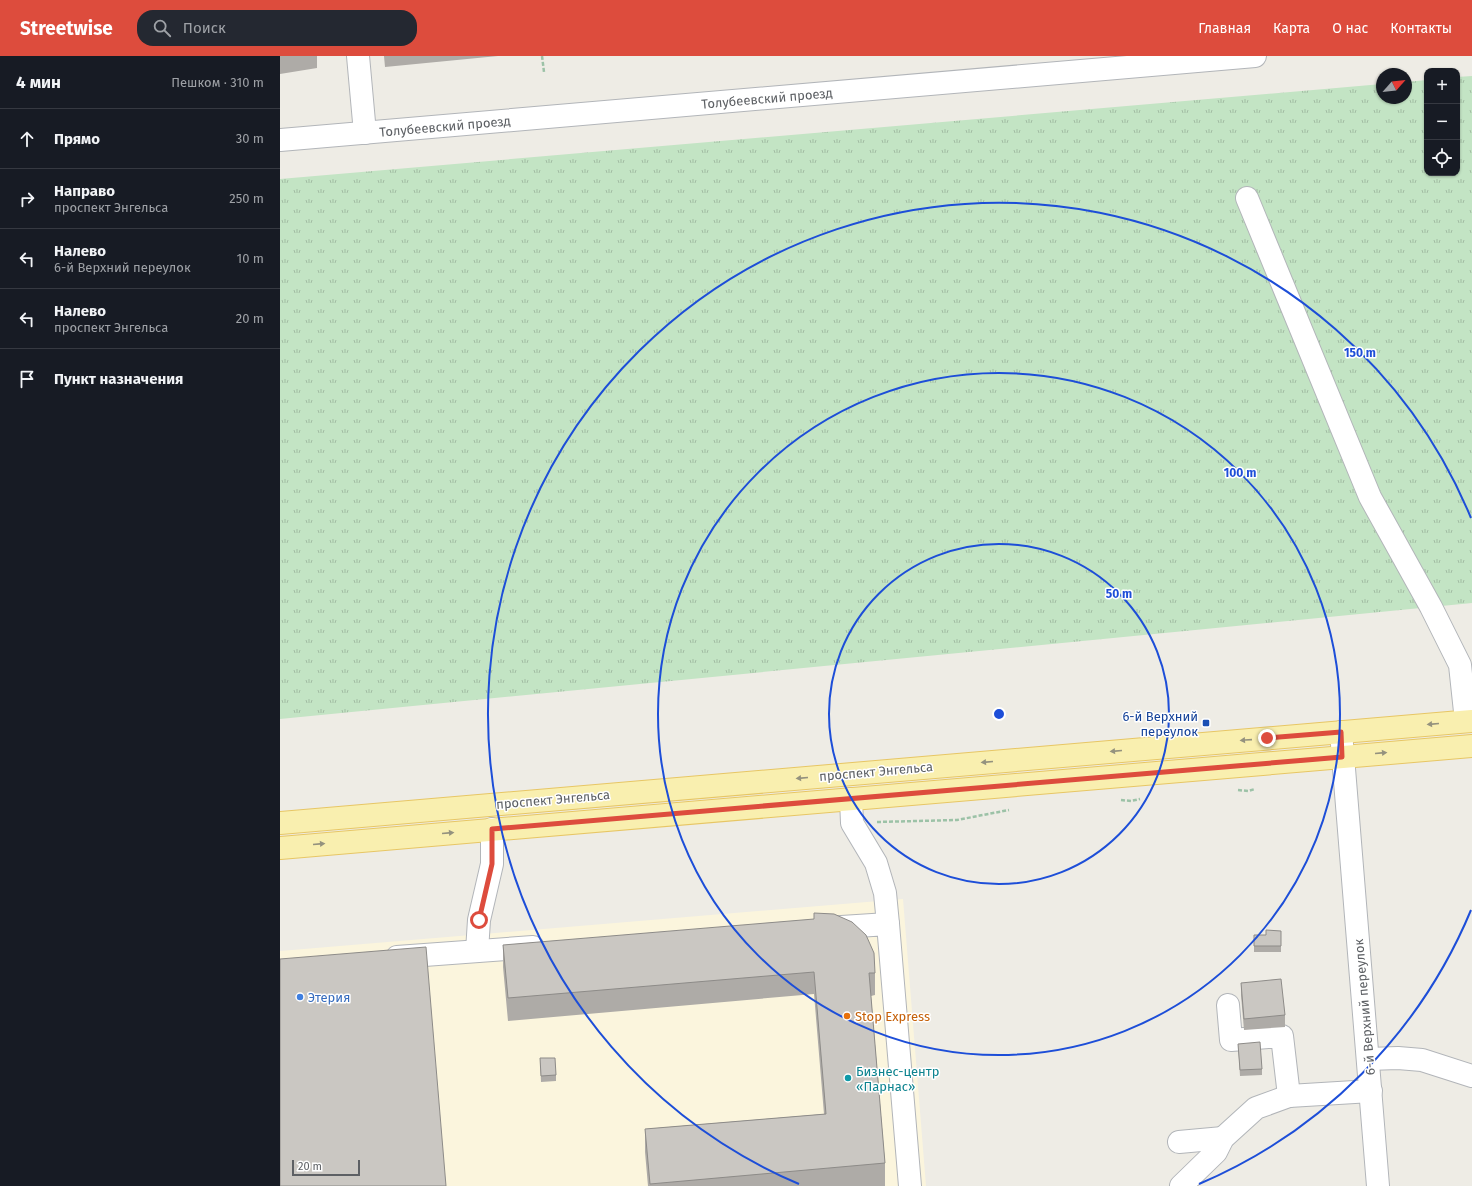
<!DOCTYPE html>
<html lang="ru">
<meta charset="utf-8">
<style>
body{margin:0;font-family:"Fira Sans",sans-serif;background:#242831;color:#f1f3f6}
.controls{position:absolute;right:12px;top:12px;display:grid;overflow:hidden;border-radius:8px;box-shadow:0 1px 3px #0004}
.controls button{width:36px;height:36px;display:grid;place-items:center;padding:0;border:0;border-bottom:1px solid #363941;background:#171b24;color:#f1f3f6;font:20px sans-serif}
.compass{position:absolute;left:1096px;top:12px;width:36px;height:36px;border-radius:50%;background:#171b24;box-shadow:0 1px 3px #0004;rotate:63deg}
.scale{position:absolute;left:12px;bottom:10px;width:68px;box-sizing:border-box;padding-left:4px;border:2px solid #5d6064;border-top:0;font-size:11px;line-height:14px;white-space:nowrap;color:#5d6064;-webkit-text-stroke:3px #fff;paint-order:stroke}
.stop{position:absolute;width:12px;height:12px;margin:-9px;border:3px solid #dd4c3d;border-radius:50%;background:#fff}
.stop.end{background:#dd4c3d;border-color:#fff;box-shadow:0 1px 4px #0008}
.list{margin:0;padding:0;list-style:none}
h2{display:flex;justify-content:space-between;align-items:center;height:52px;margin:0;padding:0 16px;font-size:17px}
h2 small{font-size:13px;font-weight:400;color:#9ea1a6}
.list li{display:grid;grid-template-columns:26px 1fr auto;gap:12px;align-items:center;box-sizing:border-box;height:60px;padding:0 16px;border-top:1px solid #363941}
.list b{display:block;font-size:15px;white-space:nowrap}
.list p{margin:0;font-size:13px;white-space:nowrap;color:#9ea1a6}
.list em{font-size:13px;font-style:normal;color:#9ea1a6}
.icon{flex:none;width:22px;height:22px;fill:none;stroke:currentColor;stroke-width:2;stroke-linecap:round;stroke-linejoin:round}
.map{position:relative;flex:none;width:1192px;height:1130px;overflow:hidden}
header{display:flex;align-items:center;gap:24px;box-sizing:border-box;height:56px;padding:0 20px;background:#dd4c3d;color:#fff}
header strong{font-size:19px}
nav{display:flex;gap:22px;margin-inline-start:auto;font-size:14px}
.search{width:280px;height:36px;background:#242831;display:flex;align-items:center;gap:10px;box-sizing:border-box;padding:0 14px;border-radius:16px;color:#9ea1a6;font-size:15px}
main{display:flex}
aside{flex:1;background:#171b24}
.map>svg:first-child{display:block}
</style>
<header>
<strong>Streetwise</strong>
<div class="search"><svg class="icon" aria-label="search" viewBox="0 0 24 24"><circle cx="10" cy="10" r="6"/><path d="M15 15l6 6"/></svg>Поиск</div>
<nav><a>Главная</a><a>Карта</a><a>О нас</a><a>Контакты</a></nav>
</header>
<main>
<aside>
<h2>4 мин<small>Пешком · 310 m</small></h2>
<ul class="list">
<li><svg class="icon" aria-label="ahead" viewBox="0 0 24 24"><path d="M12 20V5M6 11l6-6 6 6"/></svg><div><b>Прямо</b></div><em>30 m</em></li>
<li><svg class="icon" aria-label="right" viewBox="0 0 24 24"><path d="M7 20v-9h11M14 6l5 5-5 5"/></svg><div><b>Направо</b><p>проспект Энгельса</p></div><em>250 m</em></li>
<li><svg class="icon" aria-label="left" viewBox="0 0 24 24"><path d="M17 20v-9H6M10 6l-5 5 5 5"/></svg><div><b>Налево</b><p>6-й Верхний переулок</p></div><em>10 m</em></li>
<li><svg class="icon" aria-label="left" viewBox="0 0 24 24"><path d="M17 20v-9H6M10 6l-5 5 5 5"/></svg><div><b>Налево</b><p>проспект Энгельса</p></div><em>20 m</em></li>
<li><svg class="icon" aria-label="arrive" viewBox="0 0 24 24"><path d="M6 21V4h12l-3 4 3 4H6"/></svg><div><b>Пункт назначения</b></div></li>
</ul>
</aside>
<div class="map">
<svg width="1192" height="1130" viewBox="0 0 1192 1130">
<defs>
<pattern id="grass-tufts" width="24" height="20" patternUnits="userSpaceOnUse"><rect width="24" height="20" fill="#c3e4c4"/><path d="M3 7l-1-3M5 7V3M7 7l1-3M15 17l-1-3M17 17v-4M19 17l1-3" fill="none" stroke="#a2bca3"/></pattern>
</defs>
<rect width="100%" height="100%" fill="#eeece5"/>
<path fill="#fbf5dd" d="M 623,843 L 646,1130 L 0,1130 L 0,895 Z"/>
<path fill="url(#grass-tufts)" d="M 1192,20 L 1192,547 L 0,663 L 0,123 L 1102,28 L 1102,42 L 1126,42 L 1126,26 L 1147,24 L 1147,117 L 1177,117 L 1177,21 Z"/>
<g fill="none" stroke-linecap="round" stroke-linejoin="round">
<defs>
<g id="minor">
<path d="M 78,0 L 85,77"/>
<path d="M 0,84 L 975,0"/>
<path d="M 967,142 L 1090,441 L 1151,551 L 1180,609 L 1186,665"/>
<path d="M 1061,676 L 1098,1130"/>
<path d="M 571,743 L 572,767 L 596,807 L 605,837 L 608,868"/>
<path d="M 546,872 L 608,868 L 630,1130"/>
<path d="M 197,895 L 199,864 L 212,808 L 212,773"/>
<path d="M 117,901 L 253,891"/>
<path d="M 948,949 L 951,984 L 1002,980 L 1009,1040"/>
<path d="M 1088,1003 L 1118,1002 L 1142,1004 L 1192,1020"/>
<path d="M 899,1086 L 943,1082"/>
<path d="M 901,1130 L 936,1096 L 943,1082 L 976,1052 L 1009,1040 L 1091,1035"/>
</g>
<g id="major">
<path d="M 0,767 L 1192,665"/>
<path d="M 0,792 L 1192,690"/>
</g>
</defs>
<use href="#minor" stroke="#b2b5b9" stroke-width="24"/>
<use href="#major" stroke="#e7c665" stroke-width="24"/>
<g stroke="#9cc2a7" stroke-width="2.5" stroke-dasharray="4 2" stroke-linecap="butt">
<path d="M 262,0 L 264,16"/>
<path d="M 958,734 L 968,735 L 975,733"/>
<path d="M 841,744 L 851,745 L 860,743"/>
<path d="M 597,766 L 677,764 L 729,754"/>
</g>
<use href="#minor" stroke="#fff" stroke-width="22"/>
<use href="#major" stroke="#f9efaf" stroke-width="22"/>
</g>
<g fill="#aeaba7">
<path d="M 0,0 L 37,0 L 37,12 L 0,18 Z"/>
<path d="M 104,0 L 218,0 L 105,11 Z"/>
<path d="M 1001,875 L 1001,896 L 974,896 L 974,879 L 986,879 Z"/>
<path d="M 223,889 L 595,917 L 595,939 L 591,940 L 605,1107 L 605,1130 L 368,1130 L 365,1096 L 365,1073 L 544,1058 L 534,938 L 228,965 L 223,911 Z"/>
<path d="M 961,927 L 1005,959 L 1005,971 L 964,974 L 961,939 Z"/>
<path d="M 958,988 L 982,1013 L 982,1019 L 960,1020 Z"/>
<path d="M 260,1002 L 276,1019 L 276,1025 L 261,1026 Z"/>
</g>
<g fill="#cac7c2" stroke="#8d8b88">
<path d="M 534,857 L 554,858 L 572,866 L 586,879 L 594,897 L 595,917 L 589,917 L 605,1107 L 370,1128 L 365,1073 L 546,1058 L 534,916 L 228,942 L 223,889 L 534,863 Z"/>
<path d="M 986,874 L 1001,875 L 1001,890 L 974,890 L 974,879 L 986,879 Z"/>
<path d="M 146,891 L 166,1130 L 0,1130 L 0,903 Z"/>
<path d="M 1001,923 L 1005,959 L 964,963 L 961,927 Z"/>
<path d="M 980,986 L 982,1013 L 960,1014 L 958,988 Z"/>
<path d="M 260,1002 L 275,1002 L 276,1019 L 261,1020 Z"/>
</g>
<defs><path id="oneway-solid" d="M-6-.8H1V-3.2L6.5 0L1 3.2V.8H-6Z"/></defs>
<g fill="#94927e">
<use href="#oneway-solid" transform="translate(1153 668) rotate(175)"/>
<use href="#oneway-solid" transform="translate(966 684) rotate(176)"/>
<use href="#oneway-solid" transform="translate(836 695) rotate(175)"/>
<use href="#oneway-solid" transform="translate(1101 697) rotate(-5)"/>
<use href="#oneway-solid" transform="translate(707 706) rotate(175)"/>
<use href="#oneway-solid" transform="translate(522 722) rotate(175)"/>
<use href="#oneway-solid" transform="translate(168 777) rotate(-5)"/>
<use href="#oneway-solid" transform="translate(39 788) rotate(-5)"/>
</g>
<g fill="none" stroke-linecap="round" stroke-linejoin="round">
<path stroke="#dd4c3d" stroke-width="5" d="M 199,864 L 212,808 L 212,773 L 1062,701 L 1061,676 L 987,682"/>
</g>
<g fill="none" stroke="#1d4ed8" stroke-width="2">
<circle cx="719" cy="658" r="170"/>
<circle cx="719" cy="658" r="341"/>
<path d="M1191 854A511 511 0 0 1 919 1128M519 1128A511 511 0 1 1 1191 462"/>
</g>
<rect fill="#1a4fb4" stroke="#fff" stroke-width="1.5" x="922" y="663" width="8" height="8" rx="2"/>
<circle fill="#3f7fe0" stroke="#fff" stroke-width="1.5" cx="20" cy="941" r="4"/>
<circle fill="#e8710a" stroke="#fff" stroke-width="1.5" cx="567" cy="960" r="4"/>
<circle fill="#0f9aa8" stroke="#fff" stroke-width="1.5" cx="568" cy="1022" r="4"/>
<g text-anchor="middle" stroke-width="3" stroke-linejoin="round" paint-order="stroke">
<g font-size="13" fill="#5d6064" stroke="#fff">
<text transform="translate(487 42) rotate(-5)" y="5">Толубеевский проезд</text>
<text transform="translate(165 70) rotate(-5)" y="5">Толубеевский проезд</text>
<text transform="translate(596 715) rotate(-5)" y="5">проспект Энгельса</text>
<text transform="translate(273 743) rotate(-5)" y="5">проспект Энгельса</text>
<text transform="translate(1084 951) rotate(-95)" y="5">6-й Верхний переулок</text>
</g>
<g font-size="13" fill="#164399" stroke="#fff" text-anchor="end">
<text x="918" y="665">6-й Верхний<tspan x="918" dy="15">переулок</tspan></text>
</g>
<g font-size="13" fill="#366cbe" stroke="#fff" text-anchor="start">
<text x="28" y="946">Этерия</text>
</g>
<g font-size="13" fill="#c56008" stroke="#fff" text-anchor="start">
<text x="575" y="965">Stop Express</text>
</g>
<g font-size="13" fill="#0d838f" stroke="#fff" text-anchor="start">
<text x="576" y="1020">Бизнес-центр<tspan x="576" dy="15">«Парнас»</tspan></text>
</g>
</g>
<circle cx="719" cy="658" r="6" fill="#1d4ed8" stroke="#fff" stroke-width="2"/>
<g font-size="12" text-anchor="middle" font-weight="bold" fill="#1d4ed8" stroke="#fff" stroke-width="3" stroke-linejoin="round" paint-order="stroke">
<text x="1080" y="301">150 m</text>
<text x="960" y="421">100 m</text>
<text x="839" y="542">50 m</text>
</g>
</svg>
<div class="controls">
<button>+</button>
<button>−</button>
<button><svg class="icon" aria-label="locate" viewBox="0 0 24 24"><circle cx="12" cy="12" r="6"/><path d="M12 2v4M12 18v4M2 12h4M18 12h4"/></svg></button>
</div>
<svg class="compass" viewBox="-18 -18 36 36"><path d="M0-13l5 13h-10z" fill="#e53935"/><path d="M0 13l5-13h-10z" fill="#9ea1a6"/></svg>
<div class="scale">20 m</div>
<div class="stop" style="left:199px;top:864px"></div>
<div class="stop end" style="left:987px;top:682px"></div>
</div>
</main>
